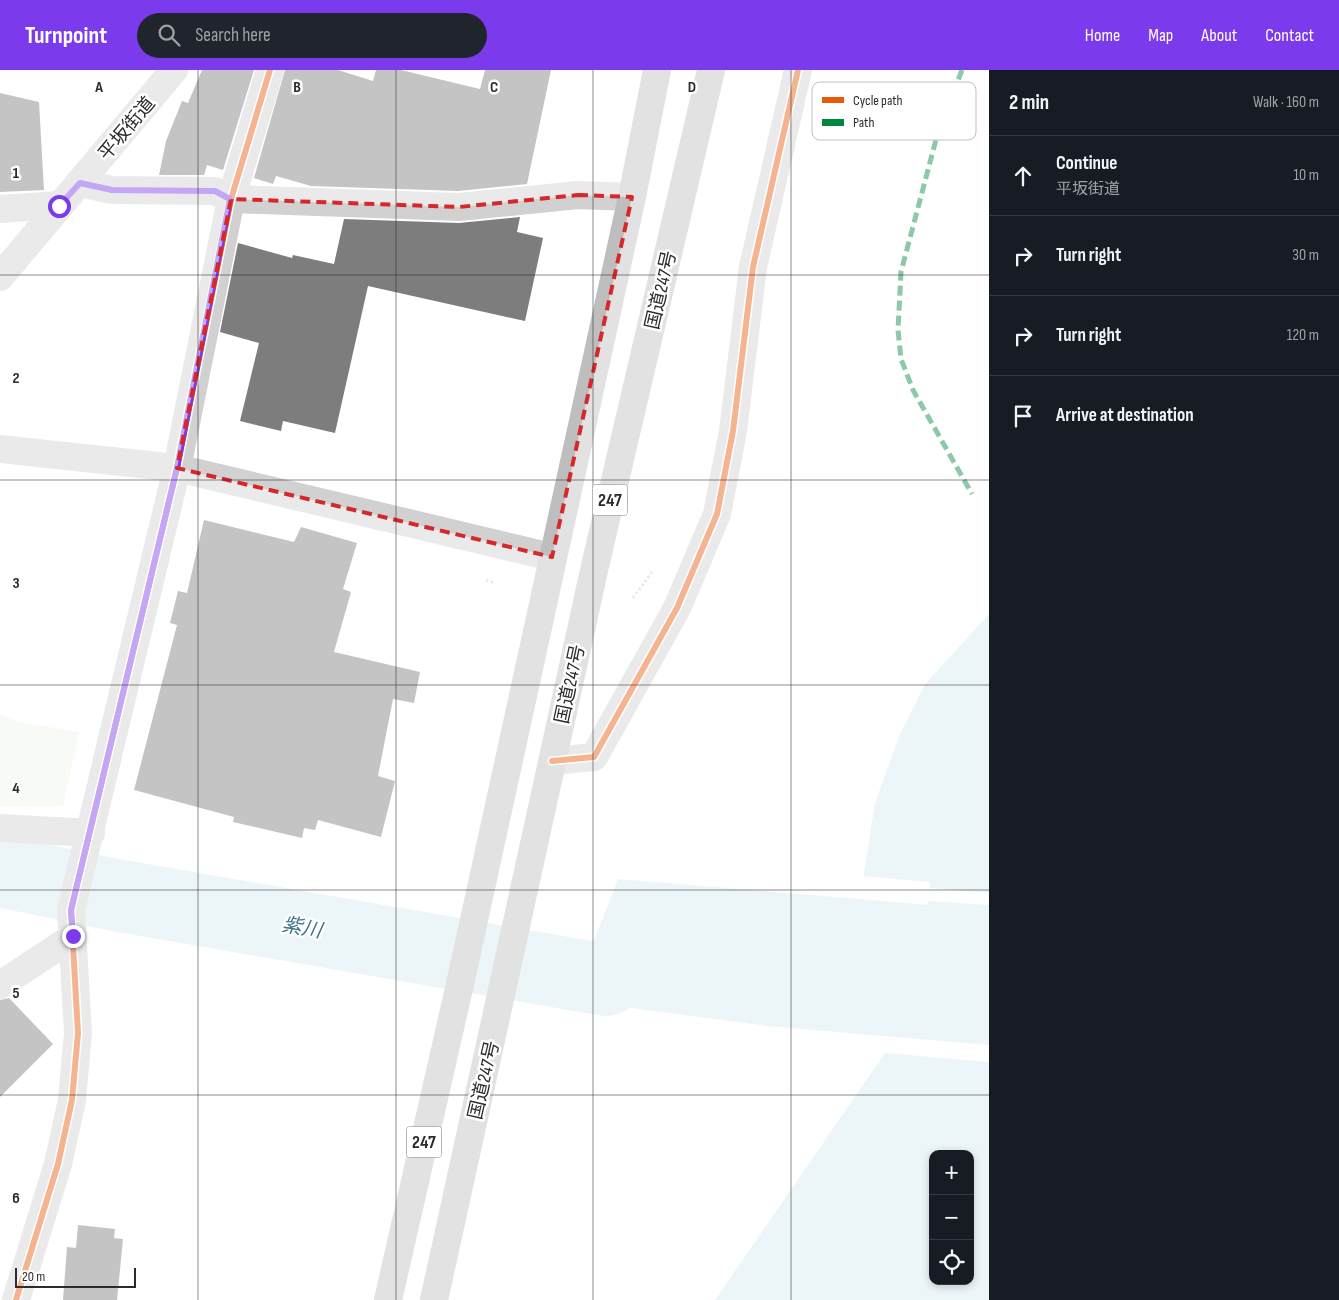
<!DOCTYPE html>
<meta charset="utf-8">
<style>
body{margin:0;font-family:"Sofia Sans Condensed","Noto Sans JP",sans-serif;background:#20242c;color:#f1f3f6}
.controls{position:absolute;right:15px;bottom:15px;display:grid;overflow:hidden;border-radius:10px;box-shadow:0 2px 8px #0003}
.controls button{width:45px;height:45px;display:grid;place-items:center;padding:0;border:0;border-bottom:1px solid #363941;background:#171b24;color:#f1f3f6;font:25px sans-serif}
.scale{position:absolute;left:15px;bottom:12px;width:121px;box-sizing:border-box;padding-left:5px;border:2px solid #2c2c2c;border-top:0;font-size:14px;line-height:18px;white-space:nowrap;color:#2c2c2c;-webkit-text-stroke:4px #fff;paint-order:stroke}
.stop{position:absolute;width:15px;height:15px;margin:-11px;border:4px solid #7c3aed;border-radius:50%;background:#fff}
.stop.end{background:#7c3aed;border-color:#fff;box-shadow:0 1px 5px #0008}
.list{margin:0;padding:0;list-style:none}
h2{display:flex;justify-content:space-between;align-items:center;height:65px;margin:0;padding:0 20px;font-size:21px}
h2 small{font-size:16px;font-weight:400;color:#9ea1a6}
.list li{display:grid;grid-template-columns:32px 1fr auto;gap:15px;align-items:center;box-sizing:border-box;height:80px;padding:0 20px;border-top:1px solid #363941}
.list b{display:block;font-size:19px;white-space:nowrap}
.list p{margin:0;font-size:16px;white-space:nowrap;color:#9ea1a6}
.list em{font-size:16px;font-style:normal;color:#9ea1a6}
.icon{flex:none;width:28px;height:28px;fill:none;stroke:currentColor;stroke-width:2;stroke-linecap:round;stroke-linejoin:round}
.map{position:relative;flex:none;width:989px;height:1230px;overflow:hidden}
header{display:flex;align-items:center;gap:30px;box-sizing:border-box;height:70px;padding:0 25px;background:#7c3aed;color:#fff}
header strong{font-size:24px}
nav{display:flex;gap:28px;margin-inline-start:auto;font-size:18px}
.search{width:350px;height:45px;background:#20242c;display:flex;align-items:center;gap:12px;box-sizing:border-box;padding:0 18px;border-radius:28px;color:#9ea1a6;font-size:19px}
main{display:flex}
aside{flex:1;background:#171b24}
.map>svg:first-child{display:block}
</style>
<header>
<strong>Turnpoint</strong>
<div class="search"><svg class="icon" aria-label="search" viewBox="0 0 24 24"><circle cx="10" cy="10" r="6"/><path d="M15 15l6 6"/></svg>Search here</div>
<nav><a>Home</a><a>Map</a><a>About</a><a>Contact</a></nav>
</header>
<main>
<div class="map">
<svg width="989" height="1230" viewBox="0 0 989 1230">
<rect width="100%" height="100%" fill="#fff"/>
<path fill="#f0f3ea" d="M 0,645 L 19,652 L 79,662 L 63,736 L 0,736 Z"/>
<path fill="#d6e9f0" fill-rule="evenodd" d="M 989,544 L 989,1230 L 715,1230 L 885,983 L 807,971 L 767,956 L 601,934 L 608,895 L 589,883 L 618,809 L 860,829 L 875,733 L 900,664 L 926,613 ZM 933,1084 L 970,1084 L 970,1211 L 933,1211 Z"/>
<g fill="#fff">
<path d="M 863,806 L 930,812 L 930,818 L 989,823 L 989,835 L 928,831 L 928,835 L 860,829 Z"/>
<path d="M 767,956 L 989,975 L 989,992 L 885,983 L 807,971 Z"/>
</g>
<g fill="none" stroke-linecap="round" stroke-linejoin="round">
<path stroke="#d6e9f0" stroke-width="72" d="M 0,801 L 115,825 L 606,910"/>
</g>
<g fill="#7d7d7d">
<path d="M 202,0 L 254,0 L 223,100 L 207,95 L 204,105 L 159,105 L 166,71 L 182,31 L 188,33 Z"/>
<path d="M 285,0 L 338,0 L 373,11 L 376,0 L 401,0 L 480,19 L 485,0 L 551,0 L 527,114 L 458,121 L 311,116 L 276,106 L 273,114 L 254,108 Z"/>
<path d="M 0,23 L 39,32 L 44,120 L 0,122 Z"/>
<path d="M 520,147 L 517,162 L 543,168 L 525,251 L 368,216 L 335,363 L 283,351 L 281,361 L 240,351 L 259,273 L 220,262 L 238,173 L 292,188 L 293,185 L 334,194 L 344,149 L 459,153 Z"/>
<path d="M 204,450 L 294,472 L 301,457 L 357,473 L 343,519 L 351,522 L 334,582 L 420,602 L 414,633 L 393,629 L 378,706 L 395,711 L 381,767 L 318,750 L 315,760 L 304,758 L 302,768 L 233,752 L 234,747 L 134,720 L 177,555 L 170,553 L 178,521 L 187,523 Z"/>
<path d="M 9,928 L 53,974 L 0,1027 L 0,930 Z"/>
<path d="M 78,1155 L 115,1159 L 114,1168 L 123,1169 L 117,1230 L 63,1230 L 67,1177 L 76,1178 Z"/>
</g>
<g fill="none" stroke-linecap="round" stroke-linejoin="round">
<g stroke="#d1d1d1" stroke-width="3" stroke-dasharray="2.5 2.5" stroke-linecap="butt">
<path d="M 486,510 L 495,513"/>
<path d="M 633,528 L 652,502"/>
</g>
<g stroke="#d1d1d1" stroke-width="28">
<path d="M 80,113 L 112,120 L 215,121 L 231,129 L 459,137 L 578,125 L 632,127"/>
<path d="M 0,139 L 59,135"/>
<path d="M 0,207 L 174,0"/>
<path d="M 0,379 L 177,398 L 552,487"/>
<path d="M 552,691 L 594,687 L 677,538 L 717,444 L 733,361 L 753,197 L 798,0"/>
<path d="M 0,758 L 91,763"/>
<path d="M 0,915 L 73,867"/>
<path d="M 16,1230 L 58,1094 L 72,1030 L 78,963 L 71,840 L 177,398 L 231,129 L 270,0"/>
</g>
<g stroke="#bebebe" stroke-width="28">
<path d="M 388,1230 L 460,914 L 632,127 L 657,0"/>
<path d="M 434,1230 L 595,496 L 711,0"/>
</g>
<path stroke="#00873e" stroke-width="5" stroke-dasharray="10 5" stroke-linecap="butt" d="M 962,0 L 938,62 L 901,202 L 898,260 L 901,289 L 913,320 L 972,424"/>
<defs>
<g id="cycleway">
<path d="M 552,691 L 594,687 L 677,538 L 717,444 L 733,361 L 753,197 L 798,0"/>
<path d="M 16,1230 L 58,1094 L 72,1030 L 78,963 L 71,840 L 177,398 L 231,129 L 270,0"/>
</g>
</defs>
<use href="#cycleway" stroke="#fff" stroke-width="9"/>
<use href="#cycleway" stroke="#e8590c" stroke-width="6"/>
</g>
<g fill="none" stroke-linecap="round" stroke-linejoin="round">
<path stroke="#7c3aed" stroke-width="6" d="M 59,136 L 80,113 L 112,120 L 215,121 L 230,129 L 177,398 L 71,840 L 73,866"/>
</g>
<path d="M0 0H989V1230H0ZM 578,125 L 632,127 L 552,487 L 177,398 L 231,129 L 459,137 Z" fill="#fff" fill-opacity=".55" fill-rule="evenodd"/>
<path fill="none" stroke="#d62828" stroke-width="4" stroke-dasharray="10 6" stroke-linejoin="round" d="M 578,125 L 632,127 L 552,487 L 177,398 L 231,129 L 459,137 Z"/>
<path fill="none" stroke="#2c2c2c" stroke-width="1" stroke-opacity="0.55" d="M 198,0 L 198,1230M 396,0 L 396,1230M 593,0 L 593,1230M 791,0 L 791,1230M 0,205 L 989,205M 0,410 L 989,410M 0,615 L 989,615M 0,820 L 989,820M 0,1025 L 989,1025"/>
<g text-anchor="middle" stroke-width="5" stroke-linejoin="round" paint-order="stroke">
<g fill="#fff" stroke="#6b6b6b" stroke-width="1">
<rect x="592.5" y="414.5" width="35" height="31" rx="4"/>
<rect x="406.5" y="1056.5" width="35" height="31" rx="4"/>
</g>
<g font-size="18" font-weight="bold" fill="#2c2c2c">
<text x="610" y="436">247</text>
<text x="424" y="1078">247</text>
</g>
<g font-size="19" fill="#2c2c2c" stroke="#fff">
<text transform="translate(126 58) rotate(-50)" y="7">平坂街道</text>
<text transform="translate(660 220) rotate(-77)" y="7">国道247号</text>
<text transform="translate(569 614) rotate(-78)" y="7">国道247号</text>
<text transform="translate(483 1010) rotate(-77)" y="7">国道247号</text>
</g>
<g font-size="20" font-style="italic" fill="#3d758b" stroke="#fff">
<text transform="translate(302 857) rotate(10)" y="7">紫川</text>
</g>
</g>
<rect x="812" y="12" width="164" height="58" rx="8" fill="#fff" stroke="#c0c0c0" stroke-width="1"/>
<rect x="822" y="27" width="22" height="6" fill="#e8590c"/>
<rect x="822" y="49" width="22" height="7" fill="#00873e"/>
<g font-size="14" fill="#2c2c2c">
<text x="853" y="35">Cycle path</text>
<text x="853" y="57">Path</text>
</g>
<g font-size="16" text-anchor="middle" font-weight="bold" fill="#2c2c2c" stroke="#fff" stroke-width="5" stroke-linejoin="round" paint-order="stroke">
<text x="99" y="22">A</text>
<text x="297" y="22">B</text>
<text x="494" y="22">C</text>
<text x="692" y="22">D</text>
<text x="16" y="108">1</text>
<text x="16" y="313">2</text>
<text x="16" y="518">3</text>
<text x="16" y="723">4</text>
<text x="16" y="928">5</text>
<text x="16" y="1133">6</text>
</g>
</svg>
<div class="controls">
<button>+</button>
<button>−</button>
<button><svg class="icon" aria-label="locate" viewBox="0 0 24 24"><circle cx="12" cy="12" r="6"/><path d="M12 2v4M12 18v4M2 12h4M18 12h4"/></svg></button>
</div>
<div class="scale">20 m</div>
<div class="stop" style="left:59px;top:136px"></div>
<div class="stop end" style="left:73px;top:866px"></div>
</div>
<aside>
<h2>2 min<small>Walk · 160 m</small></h2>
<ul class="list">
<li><svg class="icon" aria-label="ahead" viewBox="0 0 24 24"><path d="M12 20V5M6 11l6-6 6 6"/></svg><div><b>Continue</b><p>平坂街道</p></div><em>10 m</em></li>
<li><svg class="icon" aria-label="right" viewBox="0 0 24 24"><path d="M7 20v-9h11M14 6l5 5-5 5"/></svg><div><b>Turn right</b></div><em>30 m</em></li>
<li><svg class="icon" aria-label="right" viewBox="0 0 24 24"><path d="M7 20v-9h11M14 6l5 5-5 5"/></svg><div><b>Turn right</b></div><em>120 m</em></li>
<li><svg class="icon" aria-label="arrive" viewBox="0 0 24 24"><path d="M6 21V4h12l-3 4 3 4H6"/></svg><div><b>Arrive at destination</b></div></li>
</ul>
</aside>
</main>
